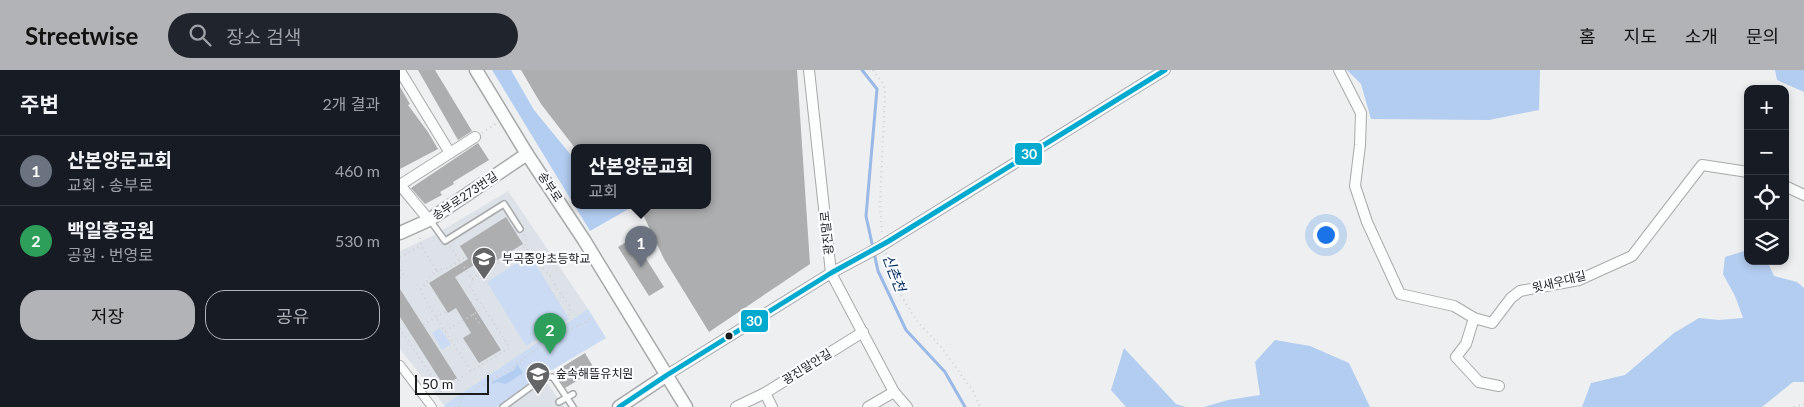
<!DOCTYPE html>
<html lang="ko">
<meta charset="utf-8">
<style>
body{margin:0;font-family:Lato,"Noto Sans KR",sans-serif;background:#20242c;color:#f1f3f6}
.controls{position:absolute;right:15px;top:15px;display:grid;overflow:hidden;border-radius:10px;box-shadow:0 2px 8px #0003}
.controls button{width:45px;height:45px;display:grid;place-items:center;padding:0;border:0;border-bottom:1px solid #363941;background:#171b24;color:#f1f3f6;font:25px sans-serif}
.scale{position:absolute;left:15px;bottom:12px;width:74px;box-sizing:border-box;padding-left:5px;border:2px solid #1a1b1c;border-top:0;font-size:14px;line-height:18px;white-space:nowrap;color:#1a1b1c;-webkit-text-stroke:4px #fafcff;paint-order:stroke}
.you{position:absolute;left:925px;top:164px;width:18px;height:18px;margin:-12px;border:4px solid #fff;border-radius:50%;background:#1a73e8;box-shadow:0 0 0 8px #1a73e833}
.badge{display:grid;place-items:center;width:32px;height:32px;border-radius:50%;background:#b2b3b6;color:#fff;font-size:16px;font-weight:700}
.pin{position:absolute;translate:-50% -41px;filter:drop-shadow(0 1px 2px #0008)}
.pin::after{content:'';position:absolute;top:26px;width:18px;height:15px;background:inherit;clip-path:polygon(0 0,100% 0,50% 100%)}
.popup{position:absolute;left:171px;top:74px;width:140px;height:65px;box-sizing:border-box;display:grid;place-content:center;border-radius:10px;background:#171b24;filter:drop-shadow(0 1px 4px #0005);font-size:16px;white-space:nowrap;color:#9ea1a6}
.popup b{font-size:19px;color:#f1f3f6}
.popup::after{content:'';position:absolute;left:50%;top:100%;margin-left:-10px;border:10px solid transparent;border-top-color:#171b24}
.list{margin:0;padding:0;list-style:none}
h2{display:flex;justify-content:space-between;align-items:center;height:65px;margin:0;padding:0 20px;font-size:21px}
h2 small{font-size:16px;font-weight:400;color:#9ea1a6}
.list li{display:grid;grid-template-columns:32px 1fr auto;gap:15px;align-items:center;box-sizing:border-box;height:70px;padding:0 20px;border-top:1px solid #363941}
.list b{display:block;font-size:19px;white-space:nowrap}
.list p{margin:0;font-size:16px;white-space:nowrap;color:#9ea1a6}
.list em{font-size:16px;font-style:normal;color:#9ea1a6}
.actions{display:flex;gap:10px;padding:15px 20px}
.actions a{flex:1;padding:11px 0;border:1px solid #b2b3b6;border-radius:20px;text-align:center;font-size:18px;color:#b2b3b6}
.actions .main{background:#b2b3b6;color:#111}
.icon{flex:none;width:28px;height:28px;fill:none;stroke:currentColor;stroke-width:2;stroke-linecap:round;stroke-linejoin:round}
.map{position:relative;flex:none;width:1404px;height:337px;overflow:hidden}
header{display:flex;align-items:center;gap:30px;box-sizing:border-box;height:70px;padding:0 25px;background:#b2b3b6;color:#111}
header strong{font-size:24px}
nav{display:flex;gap:28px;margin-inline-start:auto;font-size:18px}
.search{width:350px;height:45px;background:#20242c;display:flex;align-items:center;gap:12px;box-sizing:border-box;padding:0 18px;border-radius:28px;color:#9ea1a6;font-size:19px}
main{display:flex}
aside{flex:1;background:#171b24}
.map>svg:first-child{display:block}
</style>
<header>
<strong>Streetwise</strong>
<div class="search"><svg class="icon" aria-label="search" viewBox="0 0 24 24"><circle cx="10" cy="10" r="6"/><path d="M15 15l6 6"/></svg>장소 검색</div>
<nav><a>홈</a><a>지도</a><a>소개</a><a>문의</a></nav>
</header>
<main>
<aside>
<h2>주변<small>2개 결과</small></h2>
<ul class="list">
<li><span class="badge" style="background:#6b7280">1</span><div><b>산본양문교회</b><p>교회 · 송부로</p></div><em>460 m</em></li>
<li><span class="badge" style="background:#2e9e5b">2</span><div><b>백일홍공원</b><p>공원 · 번영로</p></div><em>530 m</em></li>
</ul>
<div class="actions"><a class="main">저장</a><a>공유</a></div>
</aside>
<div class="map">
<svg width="1404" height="337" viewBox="0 0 1404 337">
<rect width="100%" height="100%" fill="#edeff1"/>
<g fill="#dde2e8">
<path d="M 108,121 L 188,239 L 44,335 L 0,279 L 0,181 L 36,164 Z"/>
<path d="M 138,312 L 148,314 L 165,337 L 104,337 Z"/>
</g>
<g fill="#cadbf3">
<path d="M 130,185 L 169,249 L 126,276 L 87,212 Z"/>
<path d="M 188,239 L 206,268 L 152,300 L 144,302 L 97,337 L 45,337 L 44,335 Z"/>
<path d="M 40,258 L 51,274 L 42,280 L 32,263 Z"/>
</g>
<g fill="#b3cdf1">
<path d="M 92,0 L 111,0 L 134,40 L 175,90 L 175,136 L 232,137 L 190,161 Z"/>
<path d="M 947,0 L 1140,0 L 1139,40 L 1089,50 L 971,49 L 961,14 Z"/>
<path d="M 1375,0 L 1404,0 L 1404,22 L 1377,10 Z"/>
<path d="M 1348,180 L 1348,191 L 1367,191 L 1374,206 L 1397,212 L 1404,218 L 1404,312 L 1393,312 L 1362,337 L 1182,337 L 1191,313 L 1225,305 L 1274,263 L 1299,248 L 1319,250 L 1343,248 L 1335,226 L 1323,204 L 1325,187 Z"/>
<path d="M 875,270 L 910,276 L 949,293 L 970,337 L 804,337 L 828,330 L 860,325 L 855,292 Z"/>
<path d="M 724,278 L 776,334 L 786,337 L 726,337 L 711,320 Z"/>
<path d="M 117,294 L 123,303 L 106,314 L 97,312 L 92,314 L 92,312 L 114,300 Z"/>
</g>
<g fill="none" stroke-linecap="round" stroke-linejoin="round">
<path stroke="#9ab9e6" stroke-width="3" d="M 462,0 L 477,19 L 466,146 L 478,201 L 506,260 L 545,302 L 565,337"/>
</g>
<g fill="#adaeaf">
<path d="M 18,0 L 35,0 L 72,61 L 58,70 Z"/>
<path d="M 121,0 L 397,0 L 410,194 L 309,262 L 264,189 L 239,136 L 307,136 L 307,78 L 175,78 L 141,34 Z"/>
<path d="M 0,17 L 10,34 L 8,35 L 28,62 L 38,79 L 0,99 Z"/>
<path d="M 78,73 L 89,90 L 53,112 L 54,114 L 40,122 L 42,125 L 25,134 L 11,118 Z"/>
<path d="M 106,147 L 123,174 L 78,202 L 74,195 L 55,207 L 101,280 L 79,293 L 63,268 L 71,263 L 56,238 L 48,243 L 29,213 L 68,189 L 60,176 Z"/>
<path d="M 233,168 L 264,217 L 249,226 L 218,177 Z"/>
<path d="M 0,219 L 57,308 L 44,316 L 0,247 Z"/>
<path d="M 185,283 L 195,300 L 165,318 L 154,302 Z"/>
</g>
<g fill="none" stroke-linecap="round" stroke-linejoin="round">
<defs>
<g id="service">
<path d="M 30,150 L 45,171 L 104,134 L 120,159"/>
<path d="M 159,332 L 173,324"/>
<path d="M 103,337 L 144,307 L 153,307 L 173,337"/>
</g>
<path id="pedestrian" d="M 0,295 L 32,337"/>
<g id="minor">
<path d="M 409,0 L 431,203 L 494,322 L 507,337"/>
<path d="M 939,0 L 961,43 L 960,75 L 955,116 L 967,152 L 1000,224 L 1054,236 L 1074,248 L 1092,253 L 1111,228 L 1120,221 L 1179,210 L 1232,186 L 1302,95 L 1348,102"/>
<path d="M 0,1 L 50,83"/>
<path d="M 0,115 L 75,67"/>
<path d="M 0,115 L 29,150"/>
<path d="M 1385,116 L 1404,125"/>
<path d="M 489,171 L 765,0"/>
<path d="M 1074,248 L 1066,274 L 1056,287 L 1079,312 L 1099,316"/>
<path d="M 267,305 L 431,203 L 478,178"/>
<path d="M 365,323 L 372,337"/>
<path d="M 336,337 L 365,323 L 463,262"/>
<path d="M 468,337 L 494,322"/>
</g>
<g id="tertiary">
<path d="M 76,0 L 127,84 L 184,170 L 286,337"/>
<path d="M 0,163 L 29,150 L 127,84"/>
<path d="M 219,337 L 267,305"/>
</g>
</defs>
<use href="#service" stroke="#a8a9aa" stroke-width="8"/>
<use href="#pedestrian" stroke="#a8a9aa" stroke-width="10"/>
<use href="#minor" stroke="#a8a9aa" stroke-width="12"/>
<use href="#tertiary" stroke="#a8a9aa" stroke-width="15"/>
<g stroke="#cfcfd0" stroke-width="2" stroke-dasharray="1 4" stroke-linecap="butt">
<path d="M 473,0 L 484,15 L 485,23 L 480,134 L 482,164"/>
<path d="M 82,63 L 97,53"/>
<path d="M 124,165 L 126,168 L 125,177"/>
<path d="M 20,168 L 21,175 L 36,200 L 21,219 L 23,225 L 33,243 L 71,301 L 110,278 L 69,215 L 74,212 L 50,176"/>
<path d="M 486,183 L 499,222 L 516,250 L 541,277 L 573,321 L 580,337"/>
<path d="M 0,187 L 21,175"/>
<path d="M 0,200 L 4,205 L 0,208"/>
<path d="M 36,200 L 48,198 L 67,186"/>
<path d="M 37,201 L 40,206"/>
<path d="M 72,209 L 125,177 L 131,186 L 149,204 L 159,222 L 170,236 L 169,249"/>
<path d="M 71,232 L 78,229"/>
<path d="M 73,244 L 79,253"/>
<path d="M 23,255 L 47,241"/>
<path d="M 0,258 L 41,321 L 71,301"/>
<path d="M 45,261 L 84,238"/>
<path d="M 59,337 L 62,327 L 113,298 C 119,288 175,256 188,251 L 192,245"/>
<path d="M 1394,337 L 1404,334"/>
</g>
<use href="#service" stroke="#fcfdfd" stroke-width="5"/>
<use href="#pedestrian" stroke="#fcfdfd" stroke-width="8"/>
<use href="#minor" stroke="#fcfdfd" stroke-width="10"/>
<use href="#tertiary" stroke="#fcfdfd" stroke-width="12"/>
<defs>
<path id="minor-bridge" d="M 478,178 L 489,171"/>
</defs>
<use href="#minor-bridge" stroke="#a8a9aa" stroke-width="12" stroke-linecap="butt"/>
<use href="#minor-bridge" stroke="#fcfdfd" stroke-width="10"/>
<defs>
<path id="bus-1" d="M 219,337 L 267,305 L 431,203 L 489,171 L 765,0"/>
</defs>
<use href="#bus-1" stroke="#fafcff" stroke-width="9"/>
<use href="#bus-1" stroke="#00a9ce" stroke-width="5"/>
</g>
<defs>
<symbol id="school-pin" viewBox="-11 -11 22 30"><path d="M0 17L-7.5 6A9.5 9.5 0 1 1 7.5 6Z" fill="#646567" stroke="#fafcff"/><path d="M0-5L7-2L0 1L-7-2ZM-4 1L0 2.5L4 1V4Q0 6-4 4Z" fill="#fff"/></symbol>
</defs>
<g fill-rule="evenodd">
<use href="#school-pin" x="70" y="175" width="28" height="38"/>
<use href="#school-pin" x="124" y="290" width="28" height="38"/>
</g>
<circle fill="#1a1b1c" stroke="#fafcff" stroke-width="2" cx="329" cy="266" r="4.5"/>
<g text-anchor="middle" stroke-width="4.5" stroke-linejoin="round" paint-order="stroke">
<g font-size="12" fill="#1a1b1c" stroke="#fafcff">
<text transform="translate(150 117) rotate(56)" y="4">송부로</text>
<text transform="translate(65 126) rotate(-34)" y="4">송부로273번길</text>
<text transform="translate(427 163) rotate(-96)" y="4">광진말로</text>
<text transform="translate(1159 212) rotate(-14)" y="4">윗새우대길</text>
<text transform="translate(407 297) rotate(-32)" y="4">광진말안길</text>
</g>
<g font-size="12" fill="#1a1b1c" stroke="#fafcff" text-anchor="start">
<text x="102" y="193">부곡중앙초등학교</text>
<text x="156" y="308">숲속해뜰유치원</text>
</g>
<g font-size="14" font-style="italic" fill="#002c63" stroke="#fafcff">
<text transform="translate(494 203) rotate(69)" y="5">신촌천</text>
</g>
</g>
<g stroke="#fafcff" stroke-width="2">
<rect x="614" y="72" width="29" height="24" rx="5" fill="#00a9ce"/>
<rect x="340" y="239" width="29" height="24" rx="5" fill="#00a9ce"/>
</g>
<g font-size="14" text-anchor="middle" font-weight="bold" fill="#fff">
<text x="629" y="89">30</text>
<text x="354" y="256">30</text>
</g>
</svg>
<div class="controls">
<button>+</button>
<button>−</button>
<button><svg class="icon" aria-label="locate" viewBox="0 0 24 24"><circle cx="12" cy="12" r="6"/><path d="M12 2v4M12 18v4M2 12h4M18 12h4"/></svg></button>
<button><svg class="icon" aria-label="layers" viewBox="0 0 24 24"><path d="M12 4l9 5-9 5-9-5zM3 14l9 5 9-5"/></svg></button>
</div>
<div class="scale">50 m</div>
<div class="you"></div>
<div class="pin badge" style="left:241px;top:197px;background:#6b7280">1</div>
<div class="popup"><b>산본양문교회</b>교회</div>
<div class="pin badge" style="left:150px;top:284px;background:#2e9e5b">2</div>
</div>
</main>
